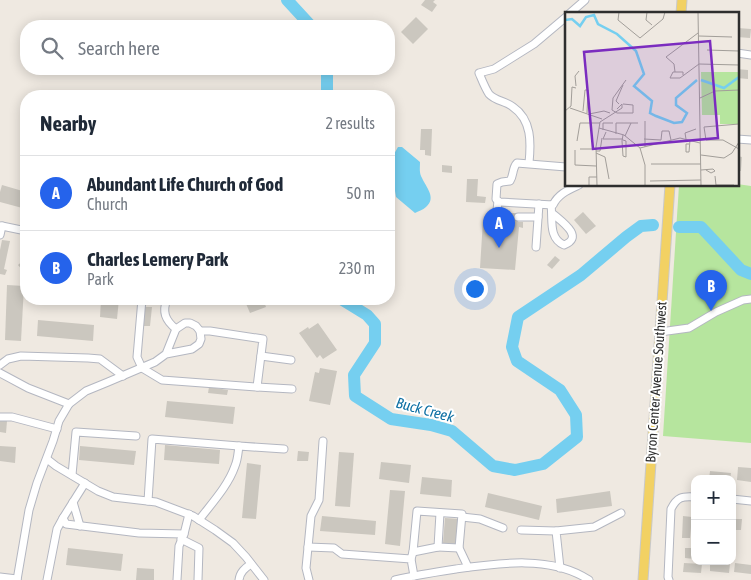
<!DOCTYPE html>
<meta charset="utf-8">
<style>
body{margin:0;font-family:"Asap Condensed",sans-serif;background:#f2f2f3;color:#1f2937}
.controls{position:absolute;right:15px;bottom:15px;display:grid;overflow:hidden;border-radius:10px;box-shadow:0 2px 12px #0003}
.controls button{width:45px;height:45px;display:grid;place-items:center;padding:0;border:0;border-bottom:1px solid #e0e1e3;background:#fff;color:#1f2937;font:25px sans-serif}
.you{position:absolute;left:474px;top:288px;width:18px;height:18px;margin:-12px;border:4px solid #fff;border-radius:50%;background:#1a73e8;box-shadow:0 0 0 8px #1a73e833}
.badge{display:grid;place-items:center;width:32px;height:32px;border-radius:50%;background:#2563eb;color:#fff;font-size:16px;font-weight:700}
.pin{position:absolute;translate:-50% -41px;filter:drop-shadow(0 1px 2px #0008)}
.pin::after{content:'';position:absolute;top:26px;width:18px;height:15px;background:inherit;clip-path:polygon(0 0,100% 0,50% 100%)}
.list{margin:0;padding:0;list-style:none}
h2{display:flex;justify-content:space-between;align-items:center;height:65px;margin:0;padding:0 20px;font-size:21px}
h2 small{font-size:16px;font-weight:400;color:#747a83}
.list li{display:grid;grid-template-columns:32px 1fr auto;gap:15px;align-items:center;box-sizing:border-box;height:75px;padding:0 20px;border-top:1px solid #e0e1e3}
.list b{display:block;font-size:19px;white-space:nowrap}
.list p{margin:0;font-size:16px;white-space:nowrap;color:#747a83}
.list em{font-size:16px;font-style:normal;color:#747a83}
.icon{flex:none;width:28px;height:28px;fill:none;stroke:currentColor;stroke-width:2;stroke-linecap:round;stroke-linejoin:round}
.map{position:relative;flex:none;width:751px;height:580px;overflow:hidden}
.search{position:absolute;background:#fff;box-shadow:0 2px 12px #0003;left:20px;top:20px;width:375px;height:55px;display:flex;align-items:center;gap:12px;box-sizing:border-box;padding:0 18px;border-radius:20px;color:#747a83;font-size:19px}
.panel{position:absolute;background:#fff;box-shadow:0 2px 12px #0003;left:20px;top:90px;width:375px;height:215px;border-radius:20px}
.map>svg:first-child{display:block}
</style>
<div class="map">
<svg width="751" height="580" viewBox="0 0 751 580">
<rect width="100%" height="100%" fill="#efe9e1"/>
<path fill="#b6e59e" d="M 737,184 L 751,186 L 751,443 L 663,436 L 679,185 Z"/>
<path fill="#75cff0" d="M 398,147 L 402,147 L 420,162 C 420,168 419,173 422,178 C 426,187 437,198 426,207 C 423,210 418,211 415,213 L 396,197 L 395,191 L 393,190 L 392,183 L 390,182 L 392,166 L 393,164 L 393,158 L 391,156 L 391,154 L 394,154 Z"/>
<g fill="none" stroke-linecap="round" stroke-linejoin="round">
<g stroke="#75cff0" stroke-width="12">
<path d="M 287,0 L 311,26"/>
<path d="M 327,96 L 327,69"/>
<path d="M 679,227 L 701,227 L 716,243 L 741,270 L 751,274"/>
<path d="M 341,299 L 367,315 L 375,324 L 375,343 L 354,375 L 355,396 L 391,419 L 431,425 L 452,431 L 493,466 L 515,470 L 543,464 L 577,437 L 576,415 L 560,390 L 517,361 L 512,347 L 518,317 L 581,275 L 626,237 L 641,226 L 653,225"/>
</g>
</g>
<g fill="#cbc7bf">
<path d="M 425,0 L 435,0 L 433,2 L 437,5 L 432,12 L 421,5 Z"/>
<path d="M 416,17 L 428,29 L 413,44 L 401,32 Z"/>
<path d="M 738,28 L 751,29 L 750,38 L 737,37 Z"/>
<path d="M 737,69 L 748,70 L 748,79 L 737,78 Z"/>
<path d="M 421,129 L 432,129 L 431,156 L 425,155 L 425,150 L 420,150 Z"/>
<path d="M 737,156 L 742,157 L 741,171 L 737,171 Z"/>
<path d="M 442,165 L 452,166 L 452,173 L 442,172 Z"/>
<path d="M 467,179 L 478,179 L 477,196 L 486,197 L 485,203 L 466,202 Z"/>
<path d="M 2,185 L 26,192 L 26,209 L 0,202 L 0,192 Z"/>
<path d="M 583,212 L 596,226 L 586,234 L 574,220 Z"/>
<path d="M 508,213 L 518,213 L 518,222 L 523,222 L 523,228 L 519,227 L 515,270 L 480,268 L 483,220 L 508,220 Z"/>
<path d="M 2,240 L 10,241 L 4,269 L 7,270 L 5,275 L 0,274 L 0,250 Z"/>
<path d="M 555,256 L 560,260 L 552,269 L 547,265 Z"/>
<path d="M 26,258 L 26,274 L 18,265 Z"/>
<path d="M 7,285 L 24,286 L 21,341 L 5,340 Z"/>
<path d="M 101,299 L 119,299 L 117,319 L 100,317 Z"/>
<path d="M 244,299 L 263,299 L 266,307 L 250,313 Z"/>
<path d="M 145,307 L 152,307 L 150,326 L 143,326 Z"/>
<path d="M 38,320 L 94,325 L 93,341 L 37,336 Z"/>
<path d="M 318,323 L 337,350 L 323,359 L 320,355 L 317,358 L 299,333 L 308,327 L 309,329 Z"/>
<path d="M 320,368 L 337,371 L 330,405 L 309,401 L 315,372 L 319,373 Z"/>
<path d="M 209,387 L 228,390 L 227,395 L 208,393 Z"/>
<path d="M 167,401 L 235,407 L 233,424 L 165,417 Z"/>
<path d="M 0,420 L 7,421 L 6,433 L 0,432 Z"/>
<path d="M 165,445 L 220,450 L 219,464 L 164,460 Z"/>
<path d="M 0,446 L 16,447 L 15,463 L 0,461 Z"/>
<path d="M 80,446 L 136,451 L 134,465 L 79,460 Z"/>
<path d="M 298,451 L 309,452 L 308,461 L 297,461 Z"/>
<path d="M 339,452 L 354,453 L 350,507 L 335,506 Z"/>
<path d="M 381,462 L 411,465 L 409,483 L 379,479 Z"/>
<path d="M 247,463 L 261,465 L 256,519 L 242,518 Z"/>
<path d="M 738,467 L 751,468 L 751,482 L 737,480 Z"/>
<path d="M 710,471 L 731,473 L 730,479 L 709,479 Z"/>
<path d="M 422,477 L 452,480 L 451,497 L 420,494 Z"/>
<path d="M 390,490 L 405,491 L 400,546 L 385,544 Z"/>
<path d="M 610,491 L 612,506 L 557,513 L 556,499 Z"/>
<path d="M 488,493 L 542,506 L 539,520 L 485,507 Z"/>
<path d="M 322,516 L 376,521 L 375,535 L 320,531 Z"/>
<path d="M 683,516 L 692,517 L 690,538 L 682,538 Z"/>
<path d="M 445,518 L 459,519 L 457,544 L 443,543 Z"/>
<path d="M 732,519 L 742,519 L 741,530 L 732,530 Z"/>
<path d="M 68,548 L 123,554 L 121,571 L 66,565 Z"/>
<path d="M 685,548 L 695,548 L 694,559 L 685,558 Z"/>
<path d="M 710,562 L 730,564 L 729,573 L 710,571 Z"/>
<path d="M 684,563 L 702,564 L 701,573 L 683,572 Z"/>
<path d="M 735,563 L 751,565 L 751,574 L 734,572 Z"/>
<path d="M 137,568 L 154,569 L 154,580 L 136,580 Z"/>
</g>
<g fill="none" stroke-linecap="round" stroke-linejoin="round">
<defs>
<g id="minor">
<path d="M 569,14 L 585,0"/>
<path d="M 737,53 L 751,55"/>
<path d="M 737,139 L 751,140"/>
<path d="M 529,163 C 531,143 532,120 513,107 C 506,101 495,101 489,94 C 485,88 482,80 479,73 L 494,69 L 534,44 L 566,17"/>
<path d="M 566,167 L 517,163 C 512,168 514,175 510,181 L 502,182 L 497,184 L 496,199 L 499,202 L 553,205 C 558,194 568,190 579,185"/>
<path d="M 498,201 L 497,210 L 503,216 L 508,217"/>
<path d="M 551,205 C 553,219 548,238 564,245 C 585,237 561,221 552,213"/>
<path d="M 518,217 L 538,217"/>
<path d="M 0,226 L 2,226 L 0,235"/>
<path d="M 2,226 L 26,231"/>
<path d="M 536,247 L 539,204"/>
<path d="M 142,299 L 137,357 L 142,368 L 162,380 L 257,387 L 263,339 L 210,331 L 200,331"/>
<path d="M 167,299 C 162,312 165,320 176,329"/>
<path d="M 660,332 L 689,328 L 716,312 L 743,300 L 751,299"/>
<path d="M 261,356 L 291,360"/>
<path d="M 0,365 L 8,359 L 21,356 L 88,358 L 100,359 L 123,376"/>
<path d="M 0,373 L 28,388 L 69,404"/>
<path d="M 257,387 L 292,389"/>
<path d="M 0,417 L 12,417 L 57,429"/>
<path d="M 47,459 L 56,466 L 98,491 L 113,497 L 156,502 L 193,516 L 215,530 L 233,543 L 246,557 L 264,580"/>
<path d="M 72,475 L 76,432 L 136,436"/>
<path d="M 85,483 L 63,518 L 66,524 L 139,533 L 184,534"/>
<path d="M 732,499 L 751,501"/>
<path d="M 148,501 L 152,439 L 239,446"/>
<path d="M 73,502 L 80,526"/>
<path d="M 440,513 L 438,547 L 459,548"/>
<path d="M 462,517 L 480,519 L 503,528"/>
<path d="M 199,520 C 212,503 228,486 235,466 C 238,459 238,452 239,446 L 284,449"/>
<path d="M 521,530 L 556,531"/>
<path d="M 181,539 L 199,548 L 198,580"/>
<path d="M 308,547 L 334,548 L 342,554 L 411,559 L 414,576"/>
<path d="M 413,552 L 438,547"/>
<path d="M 411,559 L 413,552 L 417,511 L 462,514 L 459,548 L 468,567"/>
<path d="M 560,568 L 556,531 L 594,527 L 621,513"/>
<path d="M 0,577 L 17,579"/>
<path d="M 17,580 L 29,510 L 37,483 L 53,441 L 59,421 L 69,404 L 86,391 L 108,382 L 155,362 L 166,354 L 192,349 L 199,344 L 201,339 L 200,331 L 196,326 L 190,323 L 185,323 L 176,329 L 166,354"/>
<path d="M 47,580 L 57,529 L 63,518"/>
<path d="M 177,580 L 179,546 L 184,534 L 189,514"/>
<path d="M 239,580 C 240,572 245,568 251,564"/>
<path d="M 309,580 L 306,568 L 311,516 L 319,500 L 323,441"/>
<path d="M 395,580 C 416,575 436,572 456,569 C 498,563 552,555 589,580"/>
<path d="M 669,580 L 668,577 L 671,509 C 677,497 682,496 695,497"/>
</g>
<g id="major">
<path d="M 681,14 L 682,0"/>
<path d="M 643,580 L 670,185"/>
</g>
</defs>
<use href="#minor" stroke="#b4b7c1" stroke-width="9"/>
<use href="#major" stroke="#c9c9c9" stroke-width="11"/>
<use href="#minor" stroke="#fff" stroke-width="7"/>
<use href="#major" stroke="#f2d163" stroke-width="9"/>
</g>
<g text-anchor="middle" stroke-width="4" stroke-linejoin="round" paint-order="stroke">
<g font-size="14" fill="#2e2e2e" stroke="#fff">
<text transform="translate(656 382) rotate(-86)" y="5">Byron Center Avenue Southwest</text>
</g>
<g font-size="15" font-style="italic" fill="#0d6fa3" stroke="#fff">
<text transform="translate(425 410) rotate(15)" y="5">Buck Creek</text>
</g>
</g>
<g transform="translate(565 12)">
<rect width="174" height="174" fill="#efe9e1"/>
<path d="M 136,60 L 174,60 L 174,112 L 155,112 L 155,103 L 137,103 Z" fill="#b6e59e"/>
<path fill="none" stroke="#75cff0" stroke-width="2.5" d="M 0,8 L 7,7 L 15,14 L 21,5 L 29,3 L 33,12 L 52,22 L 71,39 L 79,62 L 69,74 L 87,89 L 85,101 L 91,104 L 109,111 L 117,110 L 122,101 L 111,93 L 111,86 L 132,68M 136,68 L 159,76 L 174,65"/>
<path fill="none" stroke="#a29e99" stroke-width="1" d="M 54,0 L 53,8 L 75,26 L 98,7 L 100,0M 82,0 L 81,8 L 87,13M 133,0 L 136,174M 134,24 L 167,25M 142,38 L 174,39M 110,60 L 109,52 L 101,45 L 133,21M 118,63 L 118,60 L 108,60 L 105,66 L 115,66 L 134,52 L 174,53M 11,74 L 10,64 L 14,59M 135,86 L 150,79 L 174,78M 54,92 L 51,89 L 58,73M 58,92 L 68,93 L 68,101 L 52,101 L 47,98 L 48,86 L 61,68M 5,96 L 37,107M 0,99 L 6,94 L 7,75 L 11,76M 18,99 L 20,78 L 23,78 L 22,101M 24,102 L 39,99 L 45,101M 80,109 L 80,135M 174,112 L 139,115 L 141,128 L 158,128 L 174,137M 34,116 L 59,123 L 75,136 L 80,153 L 80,174M 38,118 L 38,111 L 48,111M 41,120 L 38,127 L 58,127M 51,122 L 51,111 L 66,111M 60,124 L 66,111 L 73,111M 79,127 L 96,128M 121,127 L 120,121 L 131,117M 58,128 L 61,129 L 61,145 L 58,144 L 57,129 L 58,123M 96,128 L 97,119 L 104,119 L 106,128M 12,129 L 15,111 L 35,111M 124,132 L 121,132 L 121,140 L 124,140 L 125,128M 75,136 L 115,126 L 135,131M 15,137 L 31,137M 10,138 L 10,153 L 31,154M 31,139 L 35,139 L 37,126M 31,141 L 40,145 L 44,167M 136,143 L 159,146 L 167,141 L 174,130M 86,152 L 136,152M 136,158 L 148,157 L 150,159 L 146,161 L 141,158M 150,164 L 151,173 L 169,173M 85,169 L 136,168M 24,174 L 24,165 L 32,165M 32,174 L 31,135 L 35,110 L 57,96 L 57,92 L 52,97"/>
<path fill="#7b2cbf" fill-opacity="0.15" stroke="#7b2cbf" stroke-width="2.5" d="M 145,29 L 153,126 L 28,137 L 19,40 Z"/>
<rect width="174" height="174" fill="none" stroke="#2e2e2e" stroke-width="2.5"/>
</g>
</svg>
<div class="controls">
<button>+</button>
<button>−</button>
</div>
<div class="you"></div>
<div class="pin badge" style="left:499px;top:248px">A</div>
<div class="pin badge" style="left:711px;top:311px">B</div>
<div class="search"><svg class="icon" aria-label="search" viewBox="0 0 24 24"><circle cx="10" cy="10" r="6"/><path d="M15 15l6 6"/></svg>Search here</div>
<section class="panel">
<h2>Nearby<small>2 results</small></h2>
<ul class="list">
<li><span class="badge">A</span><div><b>Abundant Life Church of God</b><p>Church</p></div><em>50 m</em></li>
<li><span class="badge">B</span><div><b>Charles Lemery Park</b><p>Park</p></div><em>230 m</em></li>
</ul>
</section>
</div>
